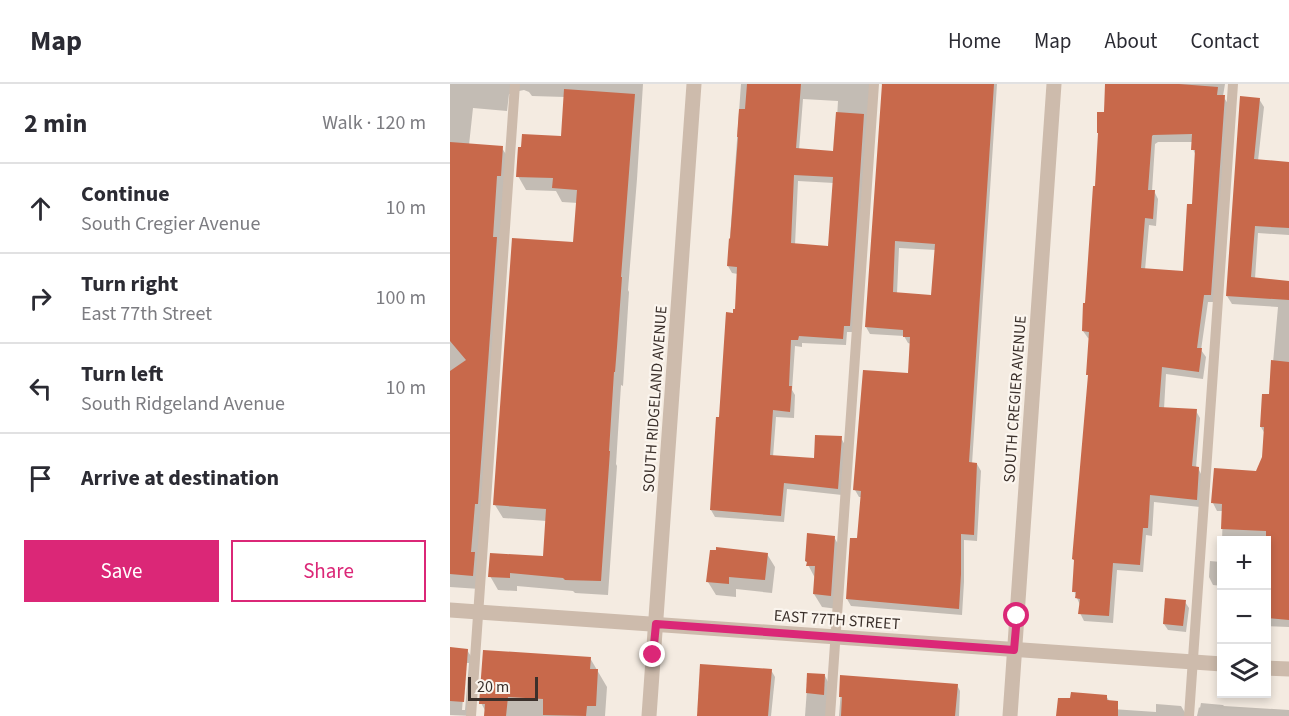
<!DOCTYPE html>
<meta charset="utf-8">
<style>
body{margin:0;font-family:"Source Sans 3",sans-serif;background:#f7f7f7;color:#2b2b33}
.controls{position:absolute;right:18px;bottom:18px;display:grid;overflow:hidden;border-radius:0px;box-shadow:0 3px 9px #0003}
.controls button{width:54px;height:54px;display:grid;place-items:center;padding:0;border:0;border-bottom:2px solid #e1e1e2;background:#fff;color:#2b2b33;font:30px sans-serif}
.scale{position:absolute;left:18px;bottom:15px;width:70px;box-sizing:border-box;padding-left:6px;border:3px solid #3b302b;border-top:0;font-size:16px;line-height:21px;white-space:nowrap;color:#3b302b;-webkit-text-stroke:4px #fbf5ee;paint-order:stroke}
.stop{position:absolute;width:18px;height:18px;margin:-14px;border:4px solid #db2777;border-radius:50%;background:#fff}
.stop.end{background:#db2777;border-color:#fff;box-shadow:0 2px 6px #0008}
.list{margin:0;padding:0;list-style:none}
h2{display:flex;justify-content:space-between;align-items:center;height:78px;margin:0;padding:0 24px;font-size:26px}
h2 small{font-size:20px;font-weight:400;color:#7c7c81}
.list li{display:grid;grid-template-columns:39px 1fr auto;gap:18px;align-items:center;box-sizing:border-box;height:90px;padding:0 24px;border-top:2px solid #e1e1e2}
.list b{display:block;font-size:22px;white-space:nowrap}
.list p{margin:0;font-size:20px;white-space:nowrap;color:#7c7c81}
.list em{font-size:20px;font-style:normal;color:#7c7c81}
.actions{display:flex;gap:12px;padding:18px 24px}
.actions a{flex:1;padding:14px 0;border:2px solid #db2777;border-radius:0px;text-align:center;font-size:21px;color:#db2777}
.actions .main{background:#db2777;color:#fff}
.icon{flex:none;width:33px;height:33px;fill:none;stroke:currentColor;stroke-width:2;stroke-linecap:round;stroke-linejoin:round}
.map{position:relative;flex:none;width:839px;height:632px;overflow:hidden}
header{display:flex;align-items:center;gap:36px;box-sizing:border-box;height:84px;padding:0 30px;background:#fff;border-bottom:2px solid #e1e1e2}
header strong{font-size:28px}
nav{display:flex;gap:33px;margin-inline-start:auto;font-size:21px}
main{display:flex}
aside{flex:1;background:#fff}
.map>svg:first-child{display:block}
</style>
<header>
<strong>Map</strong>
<nav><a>Home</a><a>Map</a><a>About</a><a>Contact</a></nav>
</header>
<main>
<aside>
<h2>2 min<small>Walk · 120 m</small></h2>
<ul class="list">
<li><svg class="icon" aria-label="ahead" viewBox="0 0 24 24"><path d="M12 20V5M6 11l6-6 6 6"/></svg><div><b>Continue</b><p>South Cregier Avenue</p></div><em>10 m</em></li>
<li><svg class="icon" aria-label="right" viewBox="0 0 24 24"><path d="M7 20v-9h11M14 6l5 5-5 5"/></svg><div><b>Turn right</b><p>East 77th Street</p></div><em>100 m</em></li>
<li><svg class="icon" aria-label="left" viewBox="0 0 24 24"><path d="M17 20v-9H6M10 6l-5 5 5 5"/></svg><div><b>Turn left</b><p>South Ridgeland Avenue</p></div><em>10 m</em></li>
<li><svg class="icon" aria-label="arrive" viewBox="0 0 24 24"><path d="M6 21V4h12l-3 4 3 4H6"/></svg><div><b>Arrive at destination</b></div></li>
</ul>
<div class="actions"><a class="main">Save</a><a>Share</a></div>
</aside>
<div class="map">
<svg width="839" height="632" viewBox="0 0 839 632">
<rect width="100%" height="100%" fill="#f4ebe1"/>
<g fill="#0003" fill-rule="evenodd">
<path d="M 0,0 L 193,0 L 187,95 L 178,206 L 179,208 L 173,302 L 171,301 L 166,380 L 167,382 L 158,511 L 125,509 L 123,507 L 67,502 L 67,507 L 48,506 L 40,492 L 94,473 L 97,437 L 53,434 L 45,421 L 125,160 L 128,119 L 112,118 L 106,107 L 76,106 L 68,92 L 112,53 L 115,13 L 82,12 L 79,8 L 74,6 L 69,7 L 66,11 L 59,10 L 57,27 L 23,24 L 19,61 L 52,64 L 60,77 L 30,505 L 0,503 Z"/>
<path d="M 291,0 L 426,0 L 403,248 L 397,248 L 396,261 L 352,259 L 352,263 L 345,262 L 342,306 L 345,311 L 344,334 L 326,333 L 323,373 L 365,376 L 391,354 L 395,361 L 392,411 L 337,405 L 334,438 L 265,433 L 261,426 L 270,335 L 284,230 L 286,226 L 288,190 L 282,189 L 278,182 ZM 353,15 L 388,17 L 385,69 L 349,66 ZM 348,97 L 384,99 L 379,164 L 345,161 Z"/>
<path d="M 431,0 L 547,0 L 522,380 L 527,380 L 531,387 L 527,457 L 514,456 L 514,498 L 512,531 L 401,522 L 397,515 L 409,456 L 412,413 L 409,413 L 405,406 L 459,291 L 461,260 L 458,259 L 454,252 L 420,250 L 416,243 L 433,1 ZM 449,164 L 486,166 L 483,213 L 447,210 Z"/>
<path d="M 657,0 L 775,0 L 773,12 L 778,20 L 764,218 L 758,218 L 751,266 L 756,273 L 753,295 L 716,290 L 714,325 L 746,327 L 750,334 L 746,384 L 748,384 L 752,392 L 750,423 L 704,418 L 702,452 L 696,451 L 693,488 L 667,486 L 663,539 L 634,537 L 630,529 L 630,521 L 624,507 L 639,293 L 640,255 L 638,254 L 633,247 ZM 708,58 L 743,58 L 743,65 L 746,72 L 743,122 L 735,189 L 695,186 L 699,141 L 706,142 L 708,115 L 704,107 L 702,107 L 705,60 Z"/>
<path d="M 809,15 L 814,23 L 808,77 L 839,79 L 839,151 L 808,149 L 805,195 L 839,198 L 839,543 L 817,542 L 816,540 L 816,456 L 772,456 L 773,427 L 767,427 L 763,419 L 807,389 L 814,373 L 815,350 L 811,343 L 820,312 L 828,223 L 782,220 L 777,212 Z"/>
<path d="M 384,453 L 392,467 L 388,525 L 372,523 L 364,510 L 365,494 L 356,477 Z"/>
<path d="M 317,470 L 325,483 L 322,509 L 286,505 L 286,513 L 266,511 L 258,498 Z"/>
<path d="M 760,477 L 771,478 L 772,477 L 772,502 L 763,501 L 759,493 Z"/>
<path d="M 716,516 L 735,518 L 739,524 L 736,548 L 718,546 L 714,540 Z"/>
<path d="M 0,564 L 17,566 L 27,582 L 23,632 L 0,631 ZM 16,579 L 19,579 L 15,626 L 12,626 Z"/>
<path d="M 140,574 L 157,603 L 155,632 L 35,632 L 36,628 L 31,619 Z"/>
<path d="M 321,586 L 325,593 L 321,632 L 248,632 Z"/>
<path d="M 358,591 L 375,592 L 378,598 L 376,632 L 355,632 Z"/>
<path d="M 392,593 L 507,601 L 510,607 L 509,632 L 389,632 Z"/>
<path d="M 656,612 L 662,621 L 662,625 L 706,628 L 706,620 L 731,622 L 737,632 L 608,632 Z"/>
<path d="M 751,619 L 773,621 L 774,622 L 839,626 L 839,632 L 747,632 L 749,623 L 750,624 Z"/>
</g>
<g fill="#c8694b" fill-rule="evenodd">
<path d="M 297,0 L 351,0 L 346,64 L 383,67 L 386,28 L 414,30 L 400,242 L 394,242 L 393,255 L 349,252 L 348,256 L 341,256 L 339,302 L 342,302 L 340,328 L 323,326 L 320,371 L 364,374 L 365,351 L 392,352 L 388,405 L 334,399 L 331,432 L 260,426 L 266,333 L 269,333 L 276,228 L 283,229 L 283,225 L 285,225 L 287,183 L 277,182 L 279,154 L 280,155 L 288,53 L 287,53 L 289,25 L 295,25 ZM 344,91 L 383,93 L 378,162 L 341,159 Z"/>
<path d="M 432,0 L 544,0 L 519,378 L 527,379 L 524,451 L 511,450 L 511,490 L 509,525 L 396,515 L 400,454 L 407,454 L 411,407 L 403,406 L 413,286 L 458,289 L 460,253 L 453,253 L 453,246 L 415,243 ZM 445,157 L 485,160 L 481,211 L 443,208 Z"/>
<path d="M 655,0 L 729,0 L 768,3 L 767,11 L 775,11 L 761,211 L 754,211 L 747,264 L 752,264 L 749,288 L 712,283 L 709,323 L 747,325 L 742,382 L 749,383 L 747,416 L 700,411 L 698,444 L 693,444 L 690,481 L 663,479 L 659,532 L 628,530 L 630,515 L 625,514 L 626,508 L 622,508 L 624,476 L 622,475 L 638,291 L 636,291 L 639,248 L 632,247 L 633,219 L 635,219 L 643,102 L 645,102 L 648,49 L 647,49 L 647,28 L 654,28 ZM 742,50 L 741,66 L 745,66 L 742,120 L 737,120 L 733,187 L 691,184 L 695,134 L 703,135 L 705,106 L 698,106 L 702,52 L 703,51 Z"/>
<path d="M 114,5 L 185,10 L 171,193 L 172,193 L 167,263 L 165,288 L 164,288 L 159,367 L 160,367 L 151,497 L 115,496 L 113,494 L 60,489 L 60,494 L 38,493 L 40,469 L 93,472 L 96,425 L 43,421 L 62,154 L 123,158 L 127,106 L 102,104 L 103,94 L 66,93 L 68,63 L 71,63 L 72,50 L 111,52 Z"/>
<path d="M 790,12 L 810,14 L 804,75 L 839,78 L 839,144 L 805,142 L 801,193 L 839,197 L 839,216 L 776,212 Z"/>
<path d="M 0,58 L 53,62 L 51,92 L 47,92 L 43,153 L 47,153 L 28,420 L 25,420 L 21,468 L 25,468 L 23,492 L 0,490 L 0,287 L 16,276 L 0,257 Z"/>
<path d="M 821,276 L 839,278 L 839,536 L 816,534 L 816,447 L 771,445 L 772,420 L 761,419 L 764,384 L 806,387 L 812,373 L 814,343 L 810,343 L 812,310 L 819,310 Z"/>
<path d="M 357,449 L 385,452 L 381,512 L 363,510 L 365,482 L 356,482 L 357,478 L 355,477 Z"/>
<path d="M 266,463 L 318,469 L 315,496 L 279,493 L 279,500 L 256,498 L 260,466 L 266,466 Z"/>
<path d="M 715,514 L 736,516 L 733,542 L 713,540 Z"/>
<path d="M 0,563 L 18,565 L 14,618 L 0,617 Z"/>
<path d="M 33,566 L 141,573 L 140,585 L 148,585 L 146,622 L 137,622 L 136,632 L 93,631 L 93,615 L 58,613 L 56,632 L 34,632 L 35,620 L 29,620 Z"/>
<path d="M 250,580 L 322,585 L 318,632 L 247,632 Z"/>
<path d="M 357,589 L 375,590 L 374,611 L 356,609 Z"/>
<path d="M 390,591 L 508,600 L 505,632 L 391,632 L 392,613 L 389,613 Z"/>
<path d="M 621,608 L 657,611 L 657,616 L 668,617 L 668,632 L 606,632 L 608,614 L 620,614 Z"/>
</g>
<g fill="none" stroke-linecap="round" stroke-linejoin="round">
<g stroke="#cdbbac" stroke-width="10">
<path d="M 21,632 L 65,0"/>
<path d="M 380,632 L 424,0"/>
<path d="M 739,632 L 783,0"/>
</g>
<g stroke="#cdbbac" stroke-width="15">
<path d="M 0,526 L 772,580"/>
<path d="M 816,584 L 839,585"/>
<path d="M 199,632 L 244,0"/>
<path d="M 560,632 L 604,0"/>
</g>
</g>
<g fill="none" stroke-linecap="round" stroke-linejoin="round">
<path stroke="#db2777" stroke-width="8" d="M 203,571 L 206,540 L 564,566 L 567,532"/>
</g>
<g text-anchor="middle" stroke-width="4.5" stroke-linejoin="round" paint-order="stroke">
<g font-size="16" fill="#3b302b" stroke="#fbf5ee">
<text transform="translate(204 315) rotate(-86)" y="6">SOUTH RIDGELAND AVENUE</text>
<text transform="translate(564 315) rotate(-86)" y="6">SOUTH CREGIER AVENUE</text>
<text transform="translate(387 535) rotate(4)" y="6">EAST 77TH STREET</text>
</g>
</g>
</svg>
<div class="controls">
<button>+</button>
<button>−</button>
<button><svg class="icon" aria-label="layers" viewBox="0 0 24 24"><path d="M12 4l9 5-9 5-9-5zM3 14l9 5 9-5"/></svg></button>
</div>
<div class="scale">20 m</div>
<div class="stop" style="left:567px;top:532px"></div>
<div class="stop end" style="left:203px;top:571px"></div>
</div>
</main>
